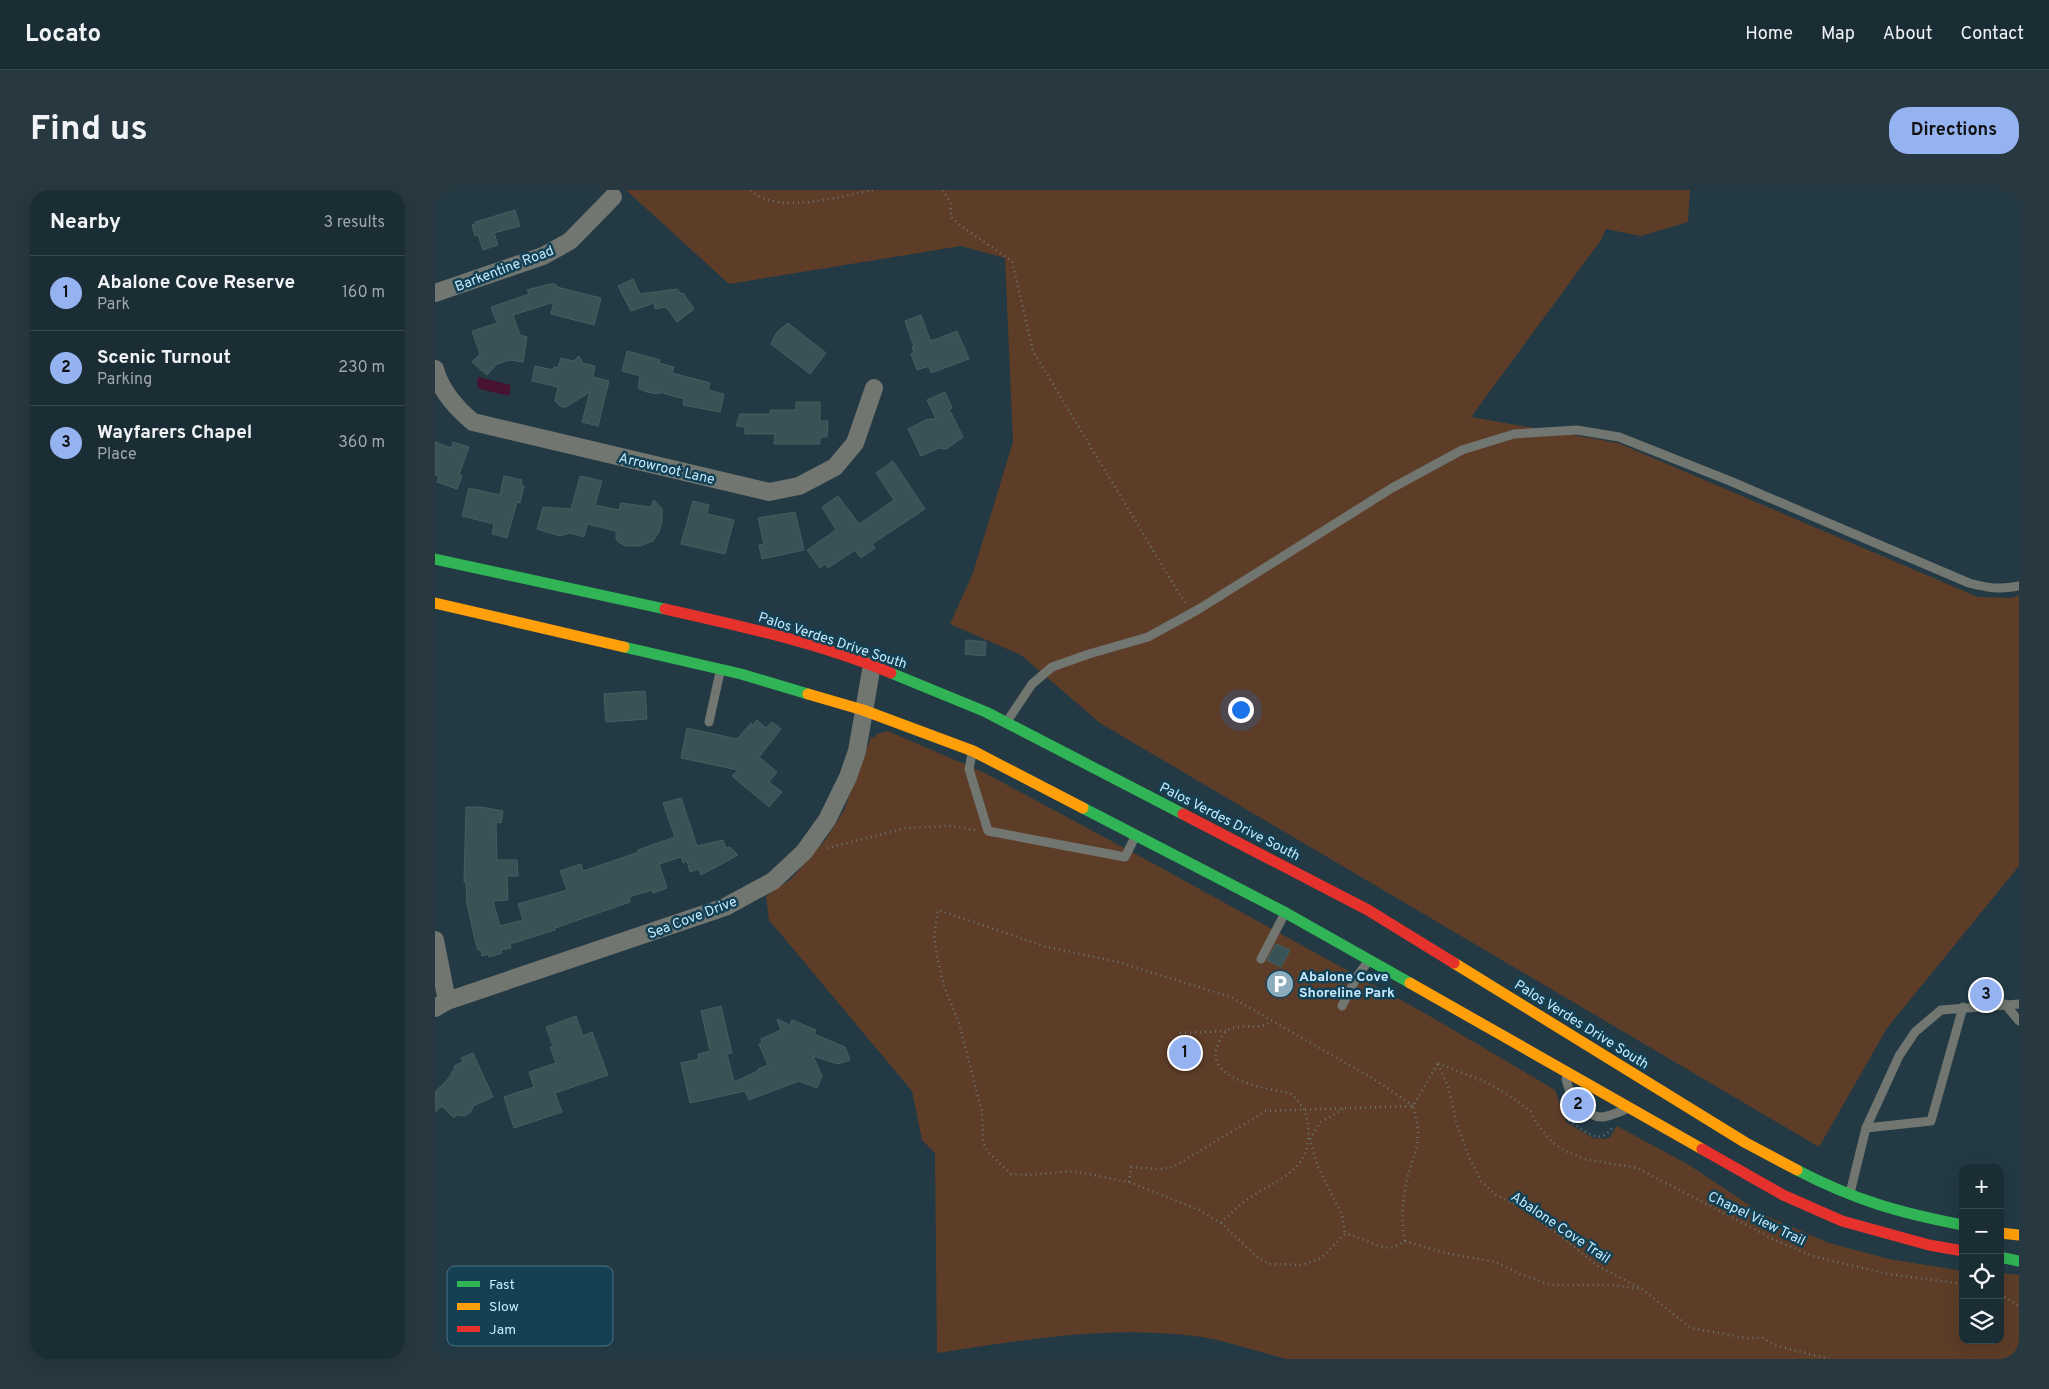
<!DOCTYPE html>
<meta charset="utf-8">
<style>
body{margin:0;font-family:Overpass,sans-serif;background:#273840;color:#f1f3f6}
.controls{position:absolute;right:15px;bottom:15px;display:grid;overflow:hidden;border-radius:10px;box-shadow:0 5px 20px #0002}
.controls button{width:45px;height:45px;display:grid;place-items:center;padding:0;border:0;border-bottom:1px solid #38484f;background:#1a2c34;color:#f1f3f6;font:25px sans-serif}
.you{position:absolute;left:805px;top:519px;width:18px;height:18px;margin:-12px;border:4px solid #fff;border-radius:50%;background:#1a73e8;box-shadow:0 0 0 8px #1a73e833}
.badge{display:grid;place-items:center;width:32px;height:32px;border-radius:50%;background:#95b2f1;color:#111;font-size:16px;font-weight:700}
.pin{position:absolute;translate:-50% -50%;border:2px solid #fff;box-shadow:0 1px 5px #0006}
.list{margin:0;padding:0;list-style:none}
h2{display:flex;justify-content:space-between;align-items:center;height:65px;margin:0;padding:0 20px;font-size:21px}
h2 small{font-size:16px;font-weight:400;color:#9fa7ac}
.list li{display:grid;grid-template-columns:32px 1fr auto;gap:15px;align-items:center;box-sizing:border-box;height:75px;padding:0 20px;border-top:1px solid #38484f}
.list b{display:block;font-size:19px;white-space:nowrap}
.list p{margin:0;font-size:16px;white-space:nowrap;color:#9fa7ac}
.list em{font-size:16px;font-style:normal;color:#9fa7ac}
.icon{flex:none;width:28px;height:28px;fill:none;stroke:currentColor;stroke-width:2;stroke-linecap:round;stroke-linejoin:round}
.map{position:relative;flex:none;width:1584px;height:1169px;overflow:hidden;border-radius:20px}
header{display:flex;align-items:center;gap:30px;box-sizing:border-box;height:70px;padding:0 25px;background:#1a2c34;border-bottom:1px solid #38484f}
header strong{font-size:24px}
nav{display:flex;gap:28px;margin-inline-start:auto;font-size:18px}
.intro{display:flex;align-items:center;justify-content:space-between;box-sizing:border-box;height:120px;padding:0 30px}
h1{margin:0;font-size:35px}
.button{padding:12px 22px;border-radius:20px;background:#95b2f1;color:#111;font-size:18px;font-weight:700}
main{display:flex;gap:30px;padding:0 30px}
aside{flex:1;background:#1a2c34;border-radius:20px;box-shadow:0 5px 20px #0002}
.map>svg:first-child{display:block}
</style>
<header>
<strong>Locato</strong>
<nav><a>Home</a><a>Map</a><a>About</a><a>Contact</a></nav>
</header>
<div class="intro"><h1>Find us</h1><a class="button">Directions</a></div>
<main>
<aside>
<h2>Nearby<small>3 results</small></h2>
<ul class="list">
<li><span class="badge">1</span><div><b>Abalone Cove Reserve</b><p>Park</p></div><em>160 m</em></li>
<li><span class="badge">2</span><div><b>Scenic Turnout</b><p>Parking</p></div><em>230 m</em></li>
<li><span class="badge">3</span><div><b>Wayfarers Chapel</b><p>Place</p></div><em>360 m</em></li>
</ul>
</aside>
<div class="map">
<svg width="1584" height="1169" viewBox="0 0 1584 1169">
<rect width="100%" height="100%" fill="#233a45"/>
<g fill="#5d3d28">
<path d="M 191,0 L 1255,0 L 1253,32 L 1206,46 L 1171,39 L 1166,50 L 1036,227 L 1183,253 L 1543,407 L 1577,408 L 1584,405 L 1584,676 L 1452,838 L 1384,957 L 665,533 L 586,465 L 515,434 L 538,383 L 578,252 L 570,68 L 526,56 L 294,94 Z"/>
<path d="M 453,541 L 550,583 L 721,675 L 993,825 L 1120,900 L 1131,932 L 1158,948 L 1170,949 L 1175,947 L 1182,936 L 1254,975 L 1329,1025 L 1394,1053 L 1454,1069 L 1528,1081 L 1528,1150 L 1565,1150 L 1565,1083 L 1584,1085 L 1584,1169 L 851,1169 C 823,1162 787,1149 759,1146 C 671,1135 588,1150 502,1163 L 500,963 L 487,950 L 477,901 L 334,730 L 331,706 L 356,689 L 391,649 L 409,620 L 436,547 L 439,548 L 442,544 Z"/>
</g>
<path fill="#471331" d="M 43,187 L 76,195 L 74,206 L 45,199 L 42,195 Z"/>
<g fill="#395255" stroke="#436060">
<path d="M 80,20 L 85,36 L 59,43 L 63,55 L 48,60 L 43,45 L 40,46 L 37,35 L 40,34 L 40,32 Z"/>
<path d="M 198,89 L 205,104 L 242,99 L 246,104 L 248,103 L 259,119 L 242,132 L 231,117 L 220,119 L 219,113 L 196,121 L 183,96 Z"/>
<path d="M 115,94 L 120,94 L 122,97 L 166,108 L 159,135 L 116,124 L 119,112 L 78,125 L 85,145 L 92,147 L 88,172 L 75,170 L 62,174 L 52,185 L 37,172 L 45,164 L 37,141 L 62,133 L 56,117 L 94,104 L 92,100 Z"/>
<path d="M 486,125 L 495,150 L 499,150 L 522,141 L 534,169 L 496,183 L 494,176 L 482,180 L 476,164 L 479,163 L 477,157 L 479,157 L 470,131 Z"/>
<path d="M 353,133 L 391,163 L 375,184 L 336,154 L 342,142 Z"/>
<path d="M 192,161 L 225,170 L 224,173 L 239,177 L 237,183 L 275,193 L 273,200 L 289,204 L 285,222 L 248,215 L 249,209 L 224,202 L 224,204 L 212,202 L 203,198 L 205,186 L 187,181 Z"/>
<path d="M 144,166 L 148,173 L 160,176 L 158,187 L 174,191 L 163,236 L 147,232 L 155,202 L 131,217 L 126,217 L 120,211 L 123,197 L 97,191 L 100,176 L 119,180 L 119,177 L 123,178 L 126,168 L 139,171 Z"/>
<path d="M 510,202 L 517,218 L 514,219 L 528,247 L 512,259 L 504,258 L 486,266 L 473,239 L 493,229 L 501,229 L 492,210 Z"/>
<path d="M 361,212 L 385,212 L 385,231 L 393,231 L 392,247 L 385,247 L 385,254 L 339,254 L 340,244 L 310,244 L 310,237 L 301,236 L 305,224 L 335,224 L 335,220 L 361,220 Z"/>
<path d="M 0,252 L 16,258 L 18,252 L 34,257 L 24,285 L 27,286 L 22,299 L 2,292 L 4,286 L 0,285 Z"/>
<path d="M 458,271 L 490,319 L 437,354 L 440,358 L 427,367 L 425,367 L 420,360 L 393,378 L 390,374 L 385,378 L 372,360 L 401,340 L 387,317 L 403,306 L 424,334 L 459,310 L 441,283 Z"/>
<path d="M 69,286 L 87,290 L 86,295 L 89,296 L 85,313 L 82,312 L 72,348 L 57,344 L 59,334 L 27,326 L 34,298 L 65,305 Z"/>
<path d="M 145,286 L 167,291 L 160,315 L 184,320 L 186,313 L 216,317 L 219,310 L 227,319 L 227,332 L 224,342 L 218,351 L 205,356 L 191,356 L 183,352 L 181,348 L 181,341 L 152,334 L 149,347 L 135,343 L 125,346 L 102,339 L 108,317 L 136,319 Z"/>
<path d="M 258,311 L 274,315 L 272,324 L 299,330 L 290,364 L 246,354 Z"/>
<path d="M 360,322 L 369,360 L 327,369 L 324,355 L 329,354 L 323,328 Z"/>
<path d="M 531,450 L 551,452 L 550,466 L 530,464 Z"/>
<path d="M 210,501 L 212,529 L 171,532 L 169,504 Z"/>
<path d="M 322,530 L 331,538 L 337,532 L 346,539 L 324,567 L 342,582 L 334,592 L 347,602 L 334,617 L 297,586 L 303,580 L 246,568 L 252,538 L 302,549 L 316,533 L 318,535 Z"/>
<path d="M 246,608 L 262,656 L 288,650 L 291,658 L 295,657 L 303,665 L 266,685 L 264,679 L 255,682 L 252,671 L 248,673 L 246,667 L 224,674 L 232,698 L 218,703 L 217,700 L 194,707 L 195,712 L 120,738 L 120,740 L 75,754 L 76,758 L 66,760 L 67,763 L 54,767 L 54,764 L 47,766 L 46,760 L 43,760 L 40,750 L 32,714 L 31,692 L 29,692 L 31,617 L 46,617 L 68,621 L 66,633 L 61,632 L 62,670 L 82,670 L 83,686 L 72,686 L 73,710 L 58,711 L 65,736 L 88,730 L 83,714 L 132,700 L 125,681 L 146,674 L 148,681 L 204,662 L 203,660 L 240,647 L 228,613 Z"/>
<path d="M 841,754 L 855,760 L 846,777 L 832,770 Z"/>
<path d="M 286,816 L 297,863 L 292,864 L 299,892 L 323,881 L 323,879 L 333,875 L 324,854 L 327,853 L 326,849 L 346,840 L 342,829 L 355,835 L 357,830 L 381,840 L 379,844 L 410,857 L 415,870 L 403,874 L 378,866 L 387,886 L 382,898 L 364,891 L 314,910 L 310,901 L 255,913 L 246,873 L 264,869 L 263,864 L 275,861 L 266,821 Z"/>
<path d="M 141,826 L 148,846 L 157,842 L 173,885 L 120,903 L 127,922 L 79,938 L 69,907 L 99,897 L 94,882 L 121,873 L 115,857 L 118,856 L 111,837 Z"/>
<path d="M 38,863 L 58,907 L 38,916 L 36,922 L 30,926 L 21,925 L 19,928 L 7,916 L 0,922 L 0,902 L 12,890 L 17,884 L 16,882 L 20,880 L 19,876 L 28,872 L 26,868 Z"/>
</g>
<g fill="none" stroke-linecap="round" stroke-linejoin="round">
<g stroke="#6b7573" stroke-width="2.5" stroke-dasharray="1 4" stroke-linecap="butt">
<path d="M 316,0 C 342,26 405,6 438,0"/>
<path d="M 508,0 L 516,14 L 516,27 L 526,36 L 577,71 L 598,161 L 751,415"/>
<path d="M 392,658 L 471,638 L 515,636 L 541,640"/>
<path d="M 745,843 L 791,841"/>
<path d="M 1003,873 L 1055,894 L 1082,911 L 1096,922 L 1102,934 L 1117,952 L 1128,960 L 1149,969 L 1202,978 L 1344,1052 L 1381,1067 L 1453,1084 L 1528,1094"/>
<path d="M 1003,874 L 1013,896 L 1022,935 L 1034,967 L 1046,991 L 1061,1005 L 1086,1017 L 1123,1044 L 1163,1076 L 1207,1099 L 1256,1138 L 1311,1148 L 1328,1148 L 1339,1155 L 1394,1169"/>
<path d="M 978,916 L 942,891 L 796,807 L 683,772 L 612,757 L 503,720 L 499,745 L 502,767 L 509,796 L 524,833 L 547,922 L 548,951 L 552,961 L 576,984 L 593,985 L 638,981 L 694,992 L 764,1020 L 786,1033 L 822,1067 L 834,1074 L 867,1075 L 886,1068 L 910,1044 C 923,1045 948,1061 959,1057 C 962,1056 966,1053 970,1051 L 1010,1063 L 1061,1072 L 1085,1084 L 1117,1095 L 1176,1095 L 1207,1099"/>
<path d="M 908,919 L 886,932 L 875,949 L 882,975 L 907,1025 L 910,1044"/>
<path d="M 1130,921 L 1133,930 L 1152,943 L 1162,947 L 1171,945 L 1178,937"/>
<path d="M 694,992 L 696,977 L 726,979 L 738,977 L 831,921 L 977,916"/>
<path d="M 786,1033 C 796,1023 806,1013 819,1005 C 850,986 878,977 873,934 C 871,921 866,913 856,904 C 834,898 775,892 781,860 C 783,853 787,844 793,840 C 805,832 821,842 837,831"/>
<path d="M 970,1051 C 965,1031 968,1009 972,989 C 976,973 983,960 983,943 C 983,934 980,924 978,916 L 1003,873"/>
<path d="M 1565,1104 L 1584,1116"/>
</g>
<g stroke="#727670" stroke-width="9">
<path d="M 573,530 L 597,494 L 617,477 L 654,464 L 713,447 L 764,419 L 957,298 L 1027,260 L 1079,244 L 1142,240 L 1184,247 L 1295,291 L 1534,393 C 1553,398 1565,400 1584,396"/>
<path d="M 274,532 L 285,482"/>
<path d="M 537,564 L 534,579 L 553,641 L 690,667 L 700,647"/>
<path d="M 826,769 L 849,725"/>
<path d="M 1570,814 L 1584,831"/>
<path d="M 907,816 L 923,785 L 932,773"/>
<path d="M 1131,889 L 1138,913 C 1163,928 1161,932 1189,920"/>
<path d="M 1431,938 L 1496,931 L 1528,817"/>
<path d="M 1415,1003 L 1431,938 L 1464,866 L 1480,842 L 1506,820 L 1584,814"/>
</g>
<g stroke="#727670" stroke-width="18">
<path d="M 0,103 L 108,66 L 135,51 L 178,7"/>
<path d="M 0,179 C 6,201 20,217 38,232 L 334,302 L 364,296 L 400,277 L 420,253 L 439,198"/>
<path d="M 0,750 L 12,811"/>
<path d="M 0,818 L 12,811 L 290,717 L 338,691 L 369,662 L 392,630 L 413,587 L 422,561 L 437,475"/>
</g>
<g stroke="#30b455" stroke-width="11">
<path d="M 0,369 L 230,419"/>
<path d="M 189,457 L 306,484 L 373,504"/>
<path d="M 456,483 L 551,522 L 748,624"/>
<path d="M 648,618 L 851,723 L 975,793"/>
<path d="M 1362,980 C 1419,1010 1465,1023 1528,1035"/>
<path d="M 1565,1067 L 1584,1071"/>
</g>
<g stroke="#ff9f0a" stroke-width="11">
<path d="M 0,413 L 189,457"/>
<path d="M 373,504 L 428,520 L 538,561 L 648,618"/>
<path d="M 1019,773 L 1311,953 L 1362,980"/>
<path d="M 975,793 L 1267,959"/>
<path d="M 1565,1043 L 1584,1045"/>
</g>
<g stroke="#e5322d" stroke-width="11">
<path d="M 230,419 C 306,436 384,453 456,483"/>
<path d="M 748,624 L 933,720 L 1019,773"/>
<path d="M 1267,959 L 1348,1005 L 1407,1031 L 1494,1055 L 1528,1061"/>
</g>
</g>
<defs>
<symbol id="parking-disc" viewBox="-11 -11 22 22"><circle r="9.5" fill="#8cacbe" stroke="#144054"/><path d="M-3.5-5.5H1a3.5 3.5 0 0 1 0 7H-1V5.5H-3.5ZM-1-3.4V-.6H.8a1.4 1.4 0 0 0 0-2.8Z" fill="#fff"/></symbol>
</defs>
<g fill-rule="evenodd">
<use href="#parking-disc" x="829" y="778" width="32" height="32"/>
</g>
<g text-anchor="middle" stroke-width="5" stroke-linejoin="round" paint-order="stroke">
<g font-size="14" fill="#c4eaff" stroke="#144054">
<text transform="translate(69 78) rotate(-21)" y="5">Barkentine Road</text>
<text transform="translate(232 278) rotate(13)" y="5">Arrowroot Lane</text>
<text transform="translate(398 450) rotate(18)" y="5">Palos Verdes Drive South</text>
<text transform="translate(795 631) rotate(27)" y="5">Palos Verdes Drive South</text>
<text transform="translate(257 727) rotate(-21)" y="5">Sea Cove Drive</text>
<text transform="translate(1147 834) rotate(32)" y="5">Palos Verdes Drive South</text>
<text transform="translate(1322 1028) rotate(26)" y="5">Chapel View Trail</text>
<text transform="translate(1126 1037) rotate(34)" y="5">Abalone Cove Trail</text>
</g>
<g font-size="14" font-weight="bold" fill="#c4eaff" stroke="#144054" text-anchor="start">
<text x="864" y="791">Abalone Cove<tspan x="864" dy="16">Shoreline Park</tspan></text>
</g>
</g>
<rect x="12" y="1076" width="166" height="80" rx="8" fill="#144054" stroke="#497387" stroke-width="1"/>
<rect x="22" y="1091" width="23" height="6" fill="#30b455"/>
<rect x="22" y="1113" width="23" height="7" fill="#ff9f0a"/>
<rect x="22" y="1136" width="23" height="6" fill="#e5322d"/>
<g font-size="14" fill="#c4eaff">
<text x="54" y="1099">Fast</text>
<text x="54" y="1121">Slow</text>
<text x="54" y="1144">Jam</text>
</g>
</svg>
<div class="controls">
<button>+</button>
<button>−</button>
<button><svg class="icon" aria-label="locate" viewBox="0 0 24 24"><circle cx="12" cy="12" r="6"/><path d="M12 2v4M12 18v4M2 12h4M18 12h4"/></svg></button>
<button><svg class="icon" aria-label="layers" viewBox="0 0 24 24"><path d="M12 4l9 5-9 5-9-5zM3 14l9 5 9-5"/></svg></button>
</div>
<div class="you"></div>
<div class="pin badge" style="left:750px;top:863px">1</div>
<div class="pin badge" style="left:1143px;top:915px">2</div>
<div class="pin badge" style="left:1551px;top:805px">3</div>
</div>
</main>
